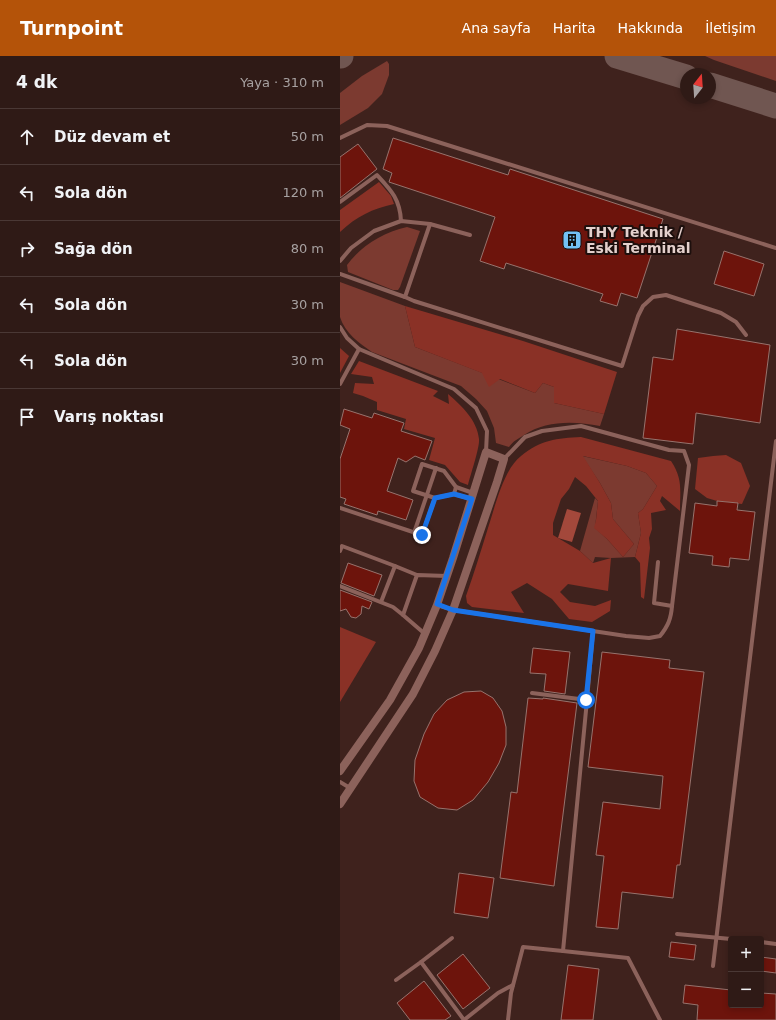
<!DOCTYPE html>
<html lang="tr">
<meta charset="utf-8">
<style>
body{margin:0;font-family:"DejaVu Sans",sans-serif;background:#3b2723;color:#f1f3f6}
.controls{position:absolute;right:12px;bottom:12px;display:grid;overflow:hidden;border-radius:4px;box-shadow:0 2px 6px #0003}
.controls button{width:36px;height:36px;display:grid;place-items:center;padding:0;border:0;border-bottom:1px solid #4a3835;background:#2f1a16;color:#f1f3f6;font:20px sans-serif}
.compass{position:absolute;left:340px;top:12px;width:36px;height:36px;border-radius:50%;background:#2f1a16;box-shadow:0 2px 6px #0003;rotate:17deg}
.stop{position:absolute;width:12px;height:12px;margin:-9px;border:3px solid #1a73e8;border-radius:50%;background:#fff}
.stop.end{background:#1a73e8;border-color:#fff;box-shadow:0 1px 4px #0008}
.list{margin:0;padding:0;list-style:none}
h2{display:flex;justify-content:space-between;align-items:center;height:52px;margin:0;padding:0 16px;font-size:17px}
h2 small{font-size:13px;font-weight:400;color:#a7a1a1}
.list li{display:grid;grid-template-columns:26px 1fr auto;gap:12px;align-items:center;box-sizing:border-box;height:56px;padding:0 16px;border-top:1px solid #4a3835}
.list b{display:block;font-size:15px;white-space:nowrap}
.list em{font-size:13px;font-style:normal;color:#a7a1a1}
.icon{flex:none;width:22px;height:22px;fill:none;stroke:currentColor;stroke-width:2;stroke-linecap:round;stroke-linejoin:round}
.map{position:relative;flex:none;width:436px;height:964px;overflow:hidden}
header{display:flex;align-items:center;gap:24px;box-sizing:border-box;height:56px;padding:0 20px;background:#b45309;color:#fff}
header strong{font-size:19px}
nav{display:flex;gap:22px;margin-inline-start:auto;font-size:14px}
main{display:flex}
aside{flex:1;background:#2f1a16}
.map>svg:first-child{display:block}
</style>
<header>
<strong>Turnpoint</strong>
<nav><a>Ana sayfa</a><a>Harita</a><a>Hakkında</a><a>İletişim</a></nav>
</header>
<main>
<aside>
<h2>4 dk<small>Yaya · 310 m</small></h2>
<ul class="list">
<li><svg class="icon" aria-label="ahead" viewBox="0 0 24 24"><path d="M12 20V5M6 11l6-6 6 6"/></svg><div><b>Düz devam et</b></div><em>50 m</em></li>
<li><svg class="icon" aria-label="left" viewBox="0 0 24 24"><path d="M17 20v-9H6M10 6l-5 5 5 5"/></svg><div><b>Sola dön</b></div><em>120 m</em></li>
<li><svg class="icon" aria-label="right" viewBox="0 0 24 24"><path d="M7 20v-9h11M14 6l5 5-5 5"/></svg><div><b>Sağa dön</b></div><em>80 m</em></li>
<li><svg class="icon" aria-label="left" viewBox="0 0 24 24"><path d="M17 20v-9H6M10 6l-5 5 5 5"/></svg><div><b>Sola dön</b></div><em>30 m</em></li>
<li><svg class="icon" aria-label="left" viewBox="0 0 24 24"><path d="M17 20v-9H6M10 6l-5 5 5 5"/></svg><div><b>Sola dön</b></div><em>30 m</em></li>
<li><svg class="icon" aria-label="arrive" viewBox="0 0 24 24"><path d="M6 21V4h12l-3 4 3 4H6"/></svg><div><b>Varış noktası</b></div></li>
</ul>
</aside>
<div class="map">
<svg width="436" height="964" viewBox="0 0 436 964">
<rect width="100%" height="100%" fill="#3f221d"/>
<g fill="#7c3a30">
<path d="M 365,0 L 436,0 L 436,25 L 374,4 Z"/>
<path d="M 47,5 L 49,8 L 49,19 L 42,38 L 28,52 L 0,69 L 0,37 L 22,20 Z"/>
<path d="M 67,171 L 80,175 L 60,231 L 58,234 L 53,234 L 8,216 L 7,209 C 22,189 42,177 67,171 Z"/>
<path d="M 0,226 L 65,250 L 75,291 L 195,337 L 203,327 L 214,331 L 214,347 L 264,358 L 260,370 C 235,365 206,364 184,379 C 178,383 173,385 169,391 L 156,387 L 154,372 L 147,355 L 136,343 L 121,330 L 32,296 C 19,287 5,277 0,261 C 0,253 0,236 0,226 Z"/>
<path d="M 242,400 L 287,410 L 306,417 L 317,430 L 303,453 L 298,457 L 301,477 L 295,501 L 271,502 L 255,501 L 253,507 L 240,495 L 255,442 L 258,445 L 255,472 L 267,483 L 283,501 L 294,488 L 273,463 L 271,447 L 260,427 Z"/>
</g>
<g fill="#8a3126">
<path d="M 39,126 L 51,140 L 54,148 C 32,153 17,160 0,176 L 0,154 Z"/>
<path d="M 65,250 L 183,285 L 277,316 L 264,358 L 214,347 L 214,331 L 203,327 L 195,337 L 160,323 L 149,331 L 142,317 L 75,291 Z"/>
<path d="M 0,292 L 9,300 L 0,317 Z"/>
<path d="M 19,305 L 98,335 L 93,340 L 109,348 L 108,338 C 122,350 137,364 139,383 C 140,391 130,420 128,429 L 120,426 L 105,409 L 89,404 L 95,382 L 64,373 L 66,363 L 37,354 L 37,346 L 23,340 L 13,337 L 15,327 L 34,328 L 32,321 L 11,318 Z"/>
<path d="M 241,381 L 331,405 C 343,423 340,434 340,455 L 322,440 L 320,445 L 326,454 L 311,457 L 312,473 L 309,482 L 310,492 L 304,543 L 301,541 L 300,507 L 295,501 L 301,477 L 298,457 L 303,453 L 317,430 L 306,417 L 287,410 L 243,400 L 260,427 L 271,447 L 273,463 L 294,488 L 283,501 L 267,483 L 254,472 L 256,464 L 258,445 L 246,430 L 235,421 L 229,433 L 221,443 L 213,467 L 213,479 L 240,495 L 253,507 L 271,502 L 268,535 L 228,528 L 220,536 L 230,546 L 255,550 L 271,544 L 270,555 L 252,566 L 229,563 L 212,543 L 187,527 L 171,536 L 184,557 L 132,551 L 127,547 L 126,540 C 134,517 141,495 148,472 C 155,451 163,414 181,400 C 200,384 217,382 241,381 Z"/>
<path d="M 386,399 L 401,407 L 410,430 L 402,448 L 377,445 L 367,442 L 355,433 L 358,402 L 373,400 Z"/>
<path d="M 0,571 L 36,586 L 0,646 Z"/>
</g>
<path fill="#a3483b" d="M 227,453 L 241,457 L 232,486 L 218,482 Z"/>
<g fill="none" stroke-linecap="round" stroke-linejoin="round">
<g stroke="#705651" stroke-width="25">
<path d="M 0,0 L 1,0"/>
<path d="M 277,0 L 346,21"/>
<path d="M 370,29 L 436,50"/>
</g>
</g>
<g fill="#6d140c" stroke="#97736d">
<path d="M 53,82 L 168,119 L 170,113 L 323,163 L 297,242 L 281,237 L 277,250 L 260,245 L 263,238 L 166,207 L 164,213 L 140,205 L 155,161 L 49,126 L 52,117 L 43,113 Z"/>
<path d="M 18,88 L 37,113 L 0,142 L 0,101 Z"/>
<path d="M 384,195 L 424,208 L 414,240 L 374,228 Z"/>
<path d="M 337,273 L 430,289 L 420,367 L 356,357 L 353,388 L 303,382 L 313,301 L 333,304 Z"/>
<path d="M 4,353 L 32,362 L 34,357 L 64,367 L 61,375 L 92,385 L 85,404 L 75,400 L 66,406 L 58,402 L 47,435 L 73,444 L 66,464 L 38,455 L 37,459 L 4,448 L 6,443 L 0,441 L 0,403 L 10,373 L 0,369 Z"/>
<path d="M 377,445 L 398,447 L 397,454 L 415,456 L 409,504 L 390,502 L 389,511 L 372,509 L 373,500 L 349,497 L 355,447 L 377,450 Z"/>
<path d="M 8,507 L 42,519 L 34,540 L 1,527 Z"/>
<path d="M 0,534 L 32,546 L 29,553 L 22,550 L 21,558 L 16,562 L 11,561 L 6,553 L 0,555 Z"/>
<path d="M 193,592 L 230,596 L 225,638 L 204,635 L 206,618 L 190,617 Z"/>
<path d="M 262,596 L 330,604 L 329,612 L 364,616 L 340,809 L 337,809 L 333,842 L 282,836 L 278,873 L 256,871 L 264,800 L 256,799 L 263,746 L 320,753 L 323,720 L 248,711 Z"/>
<path d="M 141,635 L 153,642 L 162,655 L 166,671 L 166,689 L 159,707 L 148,726 L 133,744 L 117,754 L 98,752 L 80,741 L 74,725 L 75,704 L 84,678 L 94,658 L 107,644 L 124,636 Z"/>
<path d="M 188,642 L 203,643 L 203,642 L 237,647 L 214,830 L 160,822 L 171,736 L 177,737 Z"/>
<path d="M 119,817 L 154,822 L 148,862 L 114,857 Z"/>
<path d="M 331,886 L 356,889 L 354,904 L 329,901 Z"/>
<path d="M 123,898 L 150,932 L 123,953 L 97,919 Z"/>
<path d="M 421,901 L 436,903 L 436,917 L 421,915 Z"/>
<path d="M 228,909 L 259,913 L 253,964 L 221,964 Z"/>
<path d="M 84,925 L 111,960 L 105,964 L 70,964 L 57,947 Z"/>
<path d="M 345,929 L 391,934 L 391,949 L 421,949 L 421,937 L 436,938 L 436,964 L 357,964 L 358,949 L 343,947 Z"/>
</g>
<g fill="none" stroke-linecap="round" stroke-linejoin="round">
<g stroke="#8c625b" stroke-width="4">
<path d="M 0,82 L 27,69 L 47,70 L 436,192"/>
<path d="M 0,146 L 37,119 C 51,134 60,143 61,165"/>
<path d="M 90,168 L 65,241 L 74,245 L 282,310 L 298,260 L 303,250 L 313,241 L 326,239 L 381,257 L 396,266 L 406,279"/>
<path d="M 0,205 L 11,192 L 34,175 L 61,165 L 90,168 L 130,179"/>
<path d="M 0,218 L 65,241"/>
<path d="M 0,271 L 7,282 L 19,293 L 114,333 L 136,352 L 147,375 L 146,396"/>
<path d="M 0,328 L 19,293"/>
<path d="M 164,403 L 185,381 L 202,375 L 241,370 L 329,394 L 344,395 L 349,409 L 332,550 L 314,547 L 318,506"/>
<path d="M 116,431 L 114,438 L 131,443"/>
<path d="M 95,442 L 73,435 L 82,408 L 104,415 L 116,431 L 133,437"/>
<path d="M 0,452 L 82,479 L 95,442 L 114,438"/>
<path d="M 74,477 L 96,412"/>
<path d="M 0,495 L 2,490 L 55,510"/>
<path d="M 0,530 L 53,551 L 63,559"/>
<path d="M 41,546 L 55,510 L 77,519"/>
<path d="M 97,549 L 113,554 L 286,580 L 309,582 L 320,580 C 328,570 331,563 332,550"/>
<path d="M 85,578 L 63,559 L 77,519 L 107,520"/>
<path d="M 192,637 L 247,644 L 223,895 L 288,902 L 320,964"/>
<path d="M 247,644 L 253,575"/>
<path d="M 0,726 L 10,732"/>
<path d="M 337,878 L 391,883"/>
<path d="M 421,886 L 436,888"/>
<path d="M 81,906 L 112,882"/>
<path d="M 373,910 L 436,385"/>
<path d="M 56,924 L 81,906 L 124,964"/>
<path d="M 124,964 L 158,937 L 173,929"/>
<path d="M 168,964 L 171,937 L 183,891 L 223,895"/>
</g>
<path stroke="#8c625b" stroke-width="8" d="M 0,715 L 50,644 L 79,592 L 97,549 L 113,502 L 146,396 L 164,403 L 157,426 L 113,554 L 95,595 L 73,638 L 0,748"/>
</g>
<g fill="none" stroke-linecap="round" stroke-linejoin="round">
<path stroke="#1a73e8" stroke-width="5" d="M 82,479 L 95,442 L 114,438 L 132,443 L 97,548 L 113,554 L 253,575 L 246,644"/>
</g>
<defs>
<symbol id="building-square" viewBox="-11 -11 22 22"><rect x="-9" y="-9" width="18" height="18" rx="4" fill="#73c1f6" stroke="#1d0f0d"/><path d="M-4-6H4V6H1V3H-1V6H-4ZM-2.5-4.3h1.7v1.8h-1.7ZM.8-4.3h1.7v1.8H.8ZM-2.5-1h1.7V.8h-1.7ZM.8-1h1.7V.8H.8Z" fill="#111"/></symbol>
</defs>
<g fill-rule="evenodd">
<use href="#building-square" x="221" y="173" width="22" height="22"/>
</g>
<g text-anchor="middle" stroke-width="4" stroke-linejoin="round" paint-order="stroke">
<g font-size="14" font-weight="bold" fill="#e4d0cc" stroke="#1d0f0d" text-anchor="start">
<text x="246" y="181">THY Teknik /<tspan x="246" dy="16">Eski Terminal</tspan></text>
</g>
</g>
</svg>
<div class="controls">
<button>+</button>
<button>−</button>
</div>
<svg class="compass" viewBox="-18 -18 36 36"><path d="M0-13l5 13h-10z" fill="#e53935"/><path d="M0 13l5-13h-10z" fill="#a7a1a1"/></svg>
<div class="stop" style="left:246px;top:644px"></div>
<div class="stop end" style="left:82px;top:479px"></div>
</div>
</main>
